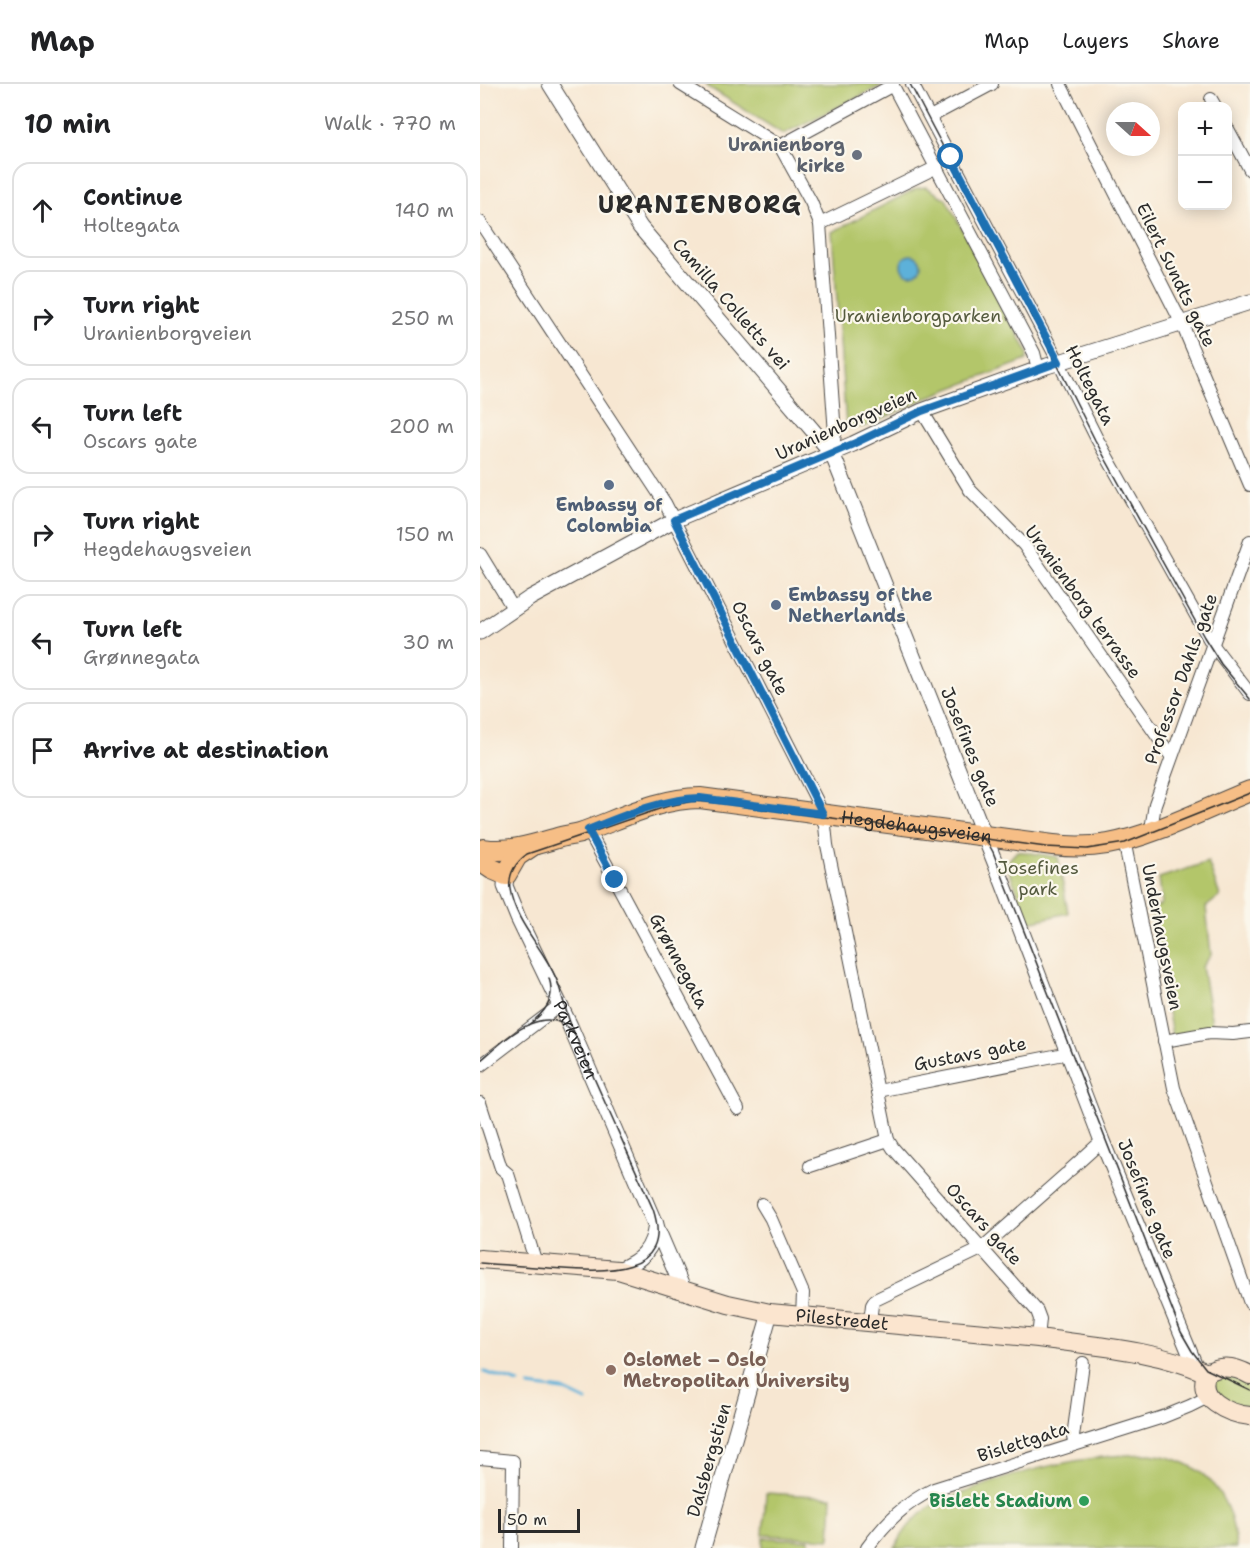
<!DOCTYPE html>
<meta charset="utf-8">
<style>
body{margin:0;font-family:"Shantell Sans",sans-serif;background:#f6f6f6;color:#202124}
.controls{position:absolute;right:18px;top:18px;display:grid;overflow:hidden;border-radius:12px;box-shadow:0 3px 15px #0003}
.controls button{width:54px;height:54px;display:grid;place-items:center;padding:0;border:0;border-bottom:2px solid #e0e0e0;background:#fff;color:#202124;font:30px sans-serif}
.compass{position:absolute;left:626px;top:18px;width:54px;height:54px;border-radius:50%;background:#fff;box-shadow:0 3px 15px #0003;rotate:111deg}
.scale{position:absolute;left:18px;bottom:15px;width:82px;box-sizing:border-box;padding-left:6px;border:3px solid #2b2b2b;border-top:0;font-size:16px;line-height:21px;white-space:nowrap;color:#2b2b2b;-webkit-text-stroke:4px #fbf7ec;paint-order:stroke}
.stop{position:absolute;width:18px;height:18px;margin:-14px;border:4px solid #1f6fb2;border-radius:50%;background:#fff}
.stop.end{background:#1f6fb2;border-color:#fff;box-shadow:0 2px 6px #0008}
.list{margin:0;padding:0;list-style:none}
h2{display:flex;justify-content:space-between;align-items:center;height:78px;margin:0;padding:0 24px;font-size:26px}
h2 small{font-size:20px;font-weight:400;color:#757577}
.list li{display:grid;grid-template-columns:39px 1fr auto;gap:18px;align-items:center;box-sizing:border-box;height:96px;margin:0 12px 12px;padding:0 12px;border:2px solid #e0e0e0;border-radius:18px}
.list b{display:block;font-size:22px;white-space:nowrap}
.list p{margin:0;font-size:20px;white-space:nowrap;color:#757577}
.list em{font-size:20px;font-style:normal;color:#757577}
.icon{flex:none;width:33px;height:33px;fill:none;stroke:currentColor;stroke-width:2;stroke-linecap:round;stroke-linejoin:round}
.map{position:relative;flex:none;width:770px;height:1464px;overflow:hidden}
header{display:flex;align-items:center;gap:36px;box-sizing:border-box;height:84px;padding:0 30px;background:#fff;border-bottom:2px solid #e0e0e0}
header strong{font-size:28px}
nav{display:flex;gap:33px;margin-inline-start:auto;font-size:21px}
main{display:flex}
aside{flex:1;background:#fff}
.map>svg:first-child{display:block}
</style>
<header>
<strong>Map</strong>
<nav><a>Map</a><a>Layers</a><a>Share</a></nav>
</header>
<main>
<aside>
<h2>10 min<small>Walk · 770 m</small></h2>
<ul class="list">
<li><svg class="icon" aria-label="ahead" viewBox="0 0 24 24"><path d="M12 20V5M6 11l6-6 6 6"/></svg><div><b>Continue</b><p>Holtegata</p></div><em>140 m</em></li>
<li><svg class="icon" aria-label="right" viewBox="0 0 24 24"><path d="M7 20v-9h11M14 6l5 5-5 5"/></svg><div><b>Turn right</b><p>Uranienborgveien</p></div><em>250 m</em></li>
<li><svg class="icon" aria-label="left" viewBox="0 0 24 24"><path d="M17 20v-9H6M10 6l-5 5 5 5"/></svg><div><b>Turn left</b><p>Oscars gate</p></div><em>200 m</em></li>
<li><svg class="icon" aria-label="right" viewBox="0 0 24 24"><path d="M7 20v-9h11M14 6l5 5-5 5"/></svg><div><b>Turn right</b><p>Hegdehaugsveien</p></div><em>150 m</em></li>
<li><svg class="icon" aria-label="left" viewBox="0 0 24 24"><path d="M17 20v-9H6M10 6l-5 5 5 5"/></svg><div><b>Turn left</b><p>Grønnegata</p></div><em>30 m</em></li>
<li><svg class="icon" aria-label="arrive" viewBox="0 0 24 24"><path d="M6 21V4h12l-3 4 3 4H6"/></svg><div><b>Arrive at destination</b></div></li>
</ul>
</aside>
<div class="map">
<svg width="770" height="1464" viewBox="0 0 770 1464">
<rect width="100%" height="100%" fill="#fbf7ec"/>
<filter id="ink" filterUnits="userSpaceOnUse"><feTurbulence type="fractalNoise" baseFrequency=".0167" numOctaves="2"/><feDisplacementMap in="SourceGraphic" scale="12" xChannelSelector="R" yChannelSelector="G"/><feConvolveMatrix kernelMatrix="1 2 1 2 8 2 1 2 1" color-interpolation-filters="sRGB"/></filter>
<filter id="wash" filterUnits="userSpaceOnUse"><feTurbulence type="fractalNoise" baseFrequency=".008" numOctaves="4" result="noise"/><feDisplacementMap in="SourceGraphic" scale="24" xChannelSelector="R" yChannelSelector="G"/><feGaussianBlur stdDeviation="1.35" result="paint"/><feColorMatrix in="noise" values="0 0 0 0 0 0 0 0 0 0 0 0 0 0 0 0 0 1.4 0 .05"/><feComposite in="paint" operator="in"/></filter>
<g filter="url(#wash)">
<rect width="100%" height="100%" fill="#f7e7d2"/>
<g fill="#b3c66a" stroke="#6f784a" stroke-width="1.5">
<path d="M 227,0 L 405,0 L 303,50 L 227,2 Z"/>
<path d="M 446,103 L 466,115 L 548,269 L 547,276 L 448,313 L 387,342 L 373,344 L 366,342 L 352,148 L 437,104 Z"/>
<path d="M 537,767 L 578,773 L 588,829 L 549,838 L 526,779 Z"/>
<path d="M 728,778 L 740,812 L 726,823 L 731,871 L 722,883 L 733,945 L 692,952 L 670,820 L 678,823 L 682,819 L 679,794 Z"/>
<path d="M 746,1291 L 770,1300 L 770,1324 C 755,1321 732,1314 734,1295 Z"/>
<path d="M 670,1370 C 725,1376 752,1411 756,1464 L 415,1464 C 422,1449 433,1435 447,1425 C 461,1416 478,1410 494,1405 C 551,1383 610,1371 670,1370 Z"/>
<path d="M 286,1409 L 352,1413 L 350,1455 L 283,1451 Z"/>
<path d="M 283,1454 L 329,1456 L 329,1464 L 283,1464 Z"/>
</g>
<circle fill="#5db1d9" stroke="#446e82" stroke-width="1.5" cx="431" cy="181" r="10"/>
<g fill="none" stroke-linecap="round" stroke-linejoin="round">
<g stroke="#5db1d9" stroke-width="3">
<path d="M 4,1288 L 39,1299"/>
<path d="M 49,1302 L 83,1306 L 106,1317"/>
</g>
</g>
</g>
<g filter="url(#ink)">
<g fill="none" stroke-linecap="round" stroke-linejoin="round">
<defs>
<g id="minor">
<path d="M 200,0 L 300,62 L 331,118 L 340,140 L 355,350 L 352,369"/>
<path d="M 412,0 L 554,269 L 558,285"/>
<path d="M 432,0 L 574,269 L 617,355 L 732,560 L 770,610"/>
<path d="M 580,0 L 702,240 L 770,401"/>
<path d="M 731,15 L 735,22"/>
<path d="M 450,33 L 512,0"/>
<path d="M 748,45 L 770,86"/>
<path d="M 300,62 L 413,1"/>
<path d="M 0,138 L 185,419 L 337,717 L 345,742 L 347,761 L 408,1056 L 413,1064 L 557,1227 L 560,1235 L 558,1254"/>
<path d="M 340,140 L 457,83"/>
<path d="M 442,327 L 490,406 L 544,461 L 691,672"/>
<path d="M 0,470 L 33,524"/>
<path d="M 108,746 L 258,1025"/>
<path d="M 674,746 L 672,739 L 675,720 L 770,457"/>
<path d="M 644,756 L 694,1004 L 770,1219"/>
<path d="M 684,957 L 729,949 L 753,950 L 770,948"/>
<path d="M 0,982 L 80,921"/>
<path d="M 398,1007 L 589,969"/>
<path d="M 0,1019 L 21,1084 L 28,1090 L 56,1179"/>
<path d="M 330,1082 L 408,1056"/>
<path d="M 590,1086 L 622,1057"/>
<path d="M 282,1120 L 291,1135 L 323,1209 L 322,1233"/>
<path d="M 390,1238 L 392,1221 L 395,1216 L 501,1165 L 586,1090"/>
<path d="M 595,1360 L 593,1353 L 603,1279"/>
<path d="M 0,1374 L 33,1377 L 32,1464"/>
<path d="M 387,1464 C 406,1438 425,1419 454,1405 L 683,1333 L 710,1322 L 728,1313"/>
</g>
<g id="tertiary">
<path d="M 70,0 L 160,143 L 352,369 L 518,786 L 622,1057 L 716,1284"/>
<path d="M 0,548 L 50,514 L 194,436 L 373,360 L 442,327 L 567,282 L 770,218"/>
<path id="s1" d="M 26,791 L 25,802 L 38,834 L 90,942 L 203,1205"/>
<path d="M 138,1186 C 162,1177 173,1165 176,1140"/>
<path d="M 223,1464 L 290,1229"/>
</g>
<g id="secondary">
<path id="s2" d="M 0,1175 L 138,1186 L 248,1220 L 290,1229 L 558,1254 C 615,1262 675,1266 727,1289"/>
<path d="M 770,1291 C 756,1283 741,1280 727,1289 C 714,1315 749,1330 770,1332"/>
</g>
<g id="primary">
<path id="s3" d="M 4,765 C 29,769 53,761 77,754 C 84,752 92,751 100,749 C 138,736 178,714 220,714 L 573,761 C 591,763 610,763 628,760 C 673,752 727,724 770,707"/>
<path d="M 0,777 L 12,785 L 26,791 L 37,772 L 52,762"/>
</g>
</defs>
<use href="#minor" stroke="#4a4744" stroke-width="14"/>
<use href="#tertiary" stroke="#4a4744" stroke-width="17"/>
<use href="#secondary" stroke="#4a4744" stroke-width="20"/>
<use href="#primary" stroke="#4a4744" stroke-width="22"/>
<use href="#minor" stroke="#fff" stroke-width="12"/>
<use href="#tertiary" stroke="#fff" stroke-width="15"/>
<use href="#secondary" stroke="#fbe5cf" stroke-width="18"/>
<use href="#primary" stroke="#f6be86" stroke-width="20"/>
<g stroke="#2b2b2b" stroke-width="1.5">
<path d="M 430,0 L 566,258 L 615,356 L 724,553 L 741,580 L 770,615"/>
<path d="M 500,752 L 508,759 L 513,768 L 701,1248 L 712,1267 L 726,1285 L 770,1306"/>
<path d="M 48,941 C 65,929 76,915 69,894"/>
<path d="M 0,977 C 25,956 64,915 94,949"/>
<path d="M 0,1179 C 23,1181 46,1182 69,1184 C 113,1187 197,1197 173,1125 C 146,1064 117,1003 91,941 C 85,926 82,909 76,894 C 63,864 35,838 30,805 C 28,790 35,779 47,770 L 188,722 L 212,717 L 234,718 L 566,763 L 607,765 L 645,759 L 770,709"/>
</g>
</g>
</g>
<g fill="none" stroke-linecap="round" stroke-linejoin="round" filter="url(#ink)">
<path stroke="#1f6fb2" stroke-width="8" d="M 135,796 L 108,746 C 143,732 182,715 220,714 L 343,730 L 194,436 L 373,360 L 442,327 L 579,278 L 471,73"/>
</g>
<circle fill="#6b7280" stroke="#fbf7ec" stroke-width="2" cx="377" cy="71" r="6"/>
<g fill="#5c6f8a" stroke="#fbf7ec" stroke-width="2">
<circle cx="129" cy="401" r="6"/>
<circle cx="296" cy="521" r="6"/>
</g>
<circle fill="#8d6e63" stroke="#fbf7ec" stroke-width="2" cx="131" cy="1286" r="6"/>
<circle fill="#2e9e5b" stroke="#fbf7ec" stroke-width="2" cx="604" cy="1417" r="6"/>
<g text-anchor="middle" stroke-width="4.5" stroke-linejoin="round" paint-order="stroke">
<g font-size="18" font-weight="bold" fill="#5b616d" stroke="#fbf7ec" text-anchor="end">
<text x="365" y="67">Uranienborg<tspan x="365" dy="21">kirke</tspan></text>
</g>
<g font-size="18" fill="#2b2b2b" stroke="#fbf7ec">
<text transform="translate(696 191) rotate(64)" y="6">Eilert Sundts gate</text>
<text transform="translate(251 220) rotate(49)" y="6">Camilla Colletts vei</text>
<text transform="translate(610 301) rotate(63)" y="6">Holtegata</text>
<text transform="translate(366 340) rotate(-24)" y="6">Uranienborgveien</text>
<text transform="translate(603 518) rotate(54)" y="6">Uranienborg terrasse</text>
<text transform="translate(280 564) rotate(63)" y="6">Oscars gate</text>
<text transform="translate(701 595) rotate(-70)" y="6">Professor Dahls gate</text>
<text transform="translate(490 663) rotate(68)" y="6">Josefines gate</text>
<text dy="6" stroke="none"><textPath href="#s3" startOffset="442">Hegdehaugsveien</textPath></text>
<text transform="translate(682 853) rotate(79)" y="6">Underhaugsveien</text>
<text transform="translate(199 877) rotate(62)" y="6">Grønnegata</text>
<text dy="6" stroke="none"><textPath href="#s1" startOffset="180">Parkveien</textPath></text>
<text transform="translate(490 970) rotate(-11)" y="6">Gustavs gate</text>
<text transform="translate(667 1115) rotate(68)" y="6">Josefines gate</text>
<text transform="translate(504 1140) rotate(48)" y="6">Oscars gate</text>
<text dy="6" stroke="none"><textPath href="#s2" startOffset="369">Pilestredet</textPath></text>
<text transform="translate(543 1358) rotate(-18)" y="6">Bislettgata</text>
<text transform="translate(229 1376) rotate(-74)" y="6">Dalsbergstien</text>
</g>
<g font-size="18" fill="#545a3e" stroke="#fbf7ec">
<text x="438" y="238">Uranienborgparken</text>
<text x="558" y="790">Josefines<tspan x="558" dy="21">park</tspan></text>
</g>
<g font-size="18" font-weight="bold" fill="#4e5e75" stroke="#fbf7ec">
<text x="129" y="427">Embassy of<tspan x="129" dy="21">Colombia</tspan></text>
<text x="308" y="517" text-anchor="start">Embassy of the<tspan x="308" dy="21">Netherlands</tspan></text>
</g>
<g font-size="18" font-weight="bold" fill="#785e54" stroke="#fbf7ec" text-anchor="start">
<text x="143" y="1282">OsloMet – Oslo<tspan x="143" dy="21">Metropolitan University</tspan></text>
</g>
<g font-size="18" font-weight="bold" fill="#27864d" stroke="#fbf7ec" text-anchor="end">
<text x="592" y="1423">Bislett Stadium</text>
</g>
<g font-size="24" font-weight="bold" letter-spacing="1.5" fill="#2b2b2b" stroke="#fbf7ec">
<text x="220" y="129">URANIENBORG</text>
</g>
</g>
</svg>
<div class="controls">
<button>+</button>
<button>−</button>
</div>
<svg class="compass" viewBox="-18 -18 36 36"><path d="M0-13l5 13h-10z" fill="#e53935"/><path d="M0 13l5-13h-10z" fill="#757577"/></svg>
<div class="scale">50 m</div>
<div class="stop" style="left:471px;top:73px"></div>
<div class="stop end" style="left:135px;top:796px"></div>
</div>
</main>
